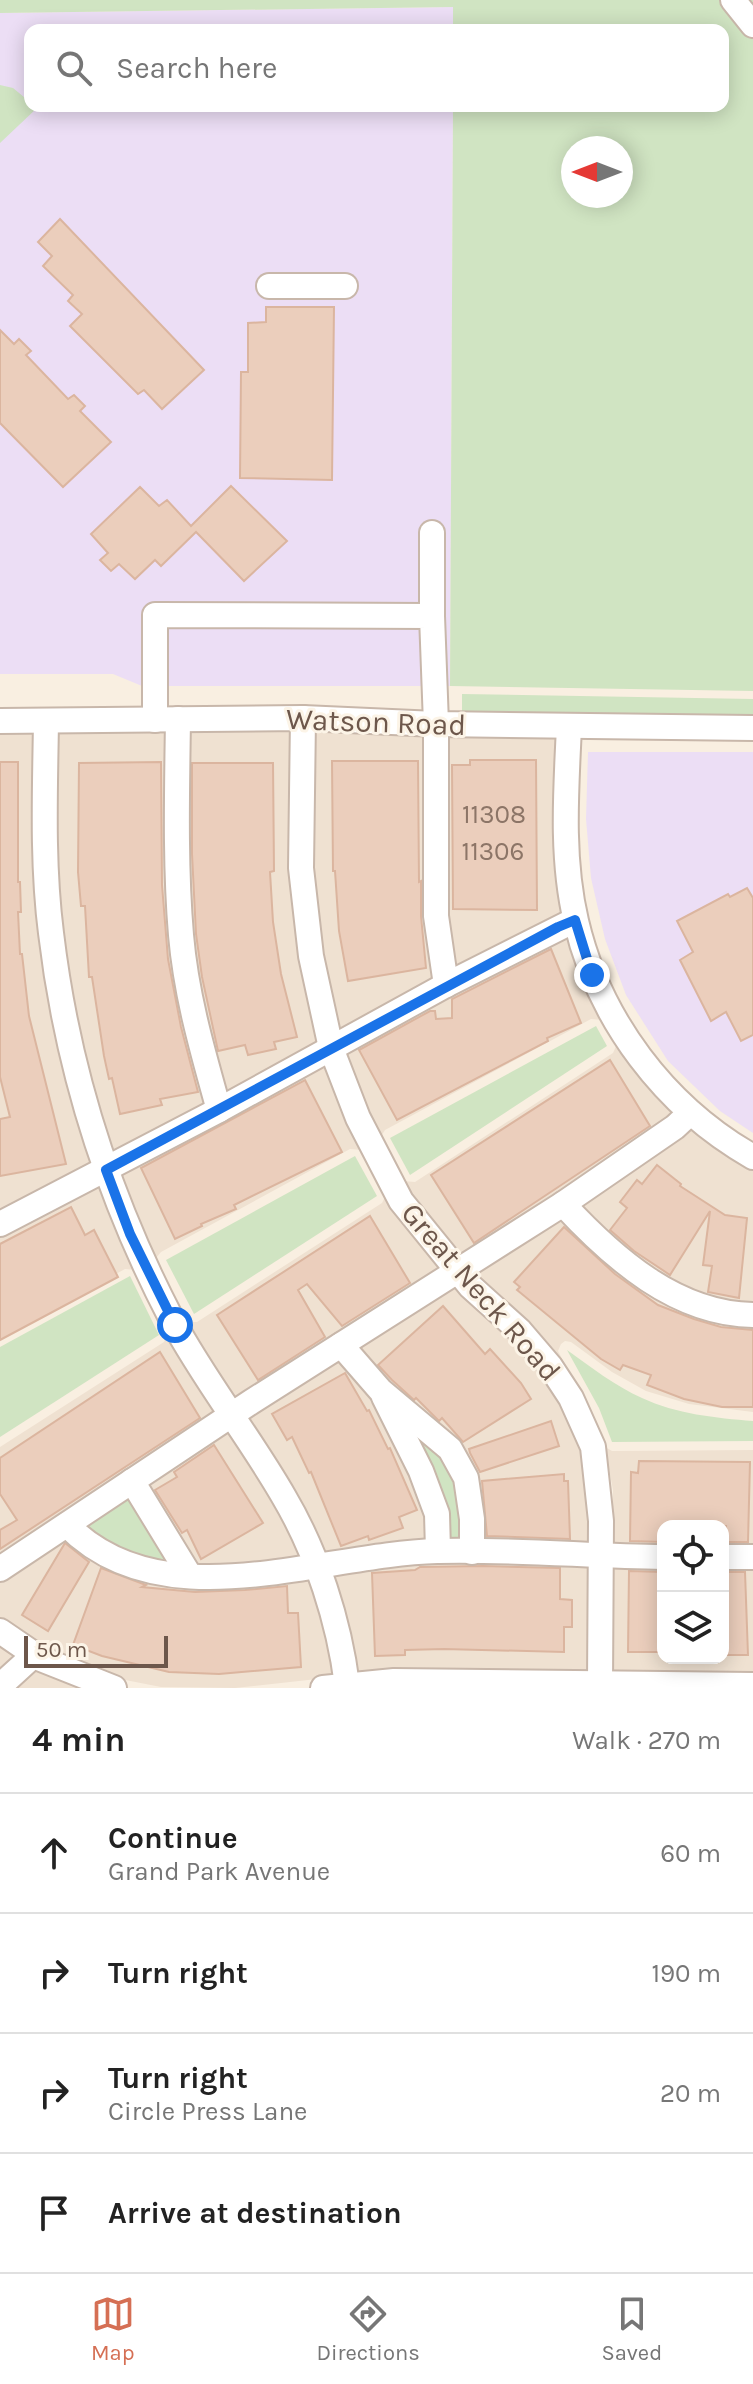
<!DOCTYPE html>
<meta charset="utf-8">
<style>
body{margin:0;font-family:Karla,sans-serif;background:#f6f6f6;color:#222}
.controls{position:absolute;right:24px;bottom:24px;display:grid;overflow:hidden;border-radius:16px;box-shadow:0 4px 20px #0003}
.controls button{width:72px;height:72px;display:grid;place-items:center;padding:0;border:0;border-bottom:2px solid #e0e0e0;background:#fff;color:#222;font:40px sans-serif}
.compass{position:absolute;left:561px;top:136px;width:72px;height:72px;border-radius:50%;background:#fff;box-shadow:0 4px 20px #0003;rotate:270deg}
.scale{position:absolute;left:24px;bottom:20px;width:144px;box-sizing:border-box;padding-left:8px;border:4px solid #6d574b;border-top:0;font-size:22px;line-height:28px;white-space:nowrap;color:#6d574b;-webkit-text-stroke:6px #fcf4e7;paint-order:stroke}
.stop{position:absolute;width:24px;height:24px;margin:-18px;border:6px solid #1a73e8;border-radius:50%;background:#fff}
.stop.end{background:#1a73e8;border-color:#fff;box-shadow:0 2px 8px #0008}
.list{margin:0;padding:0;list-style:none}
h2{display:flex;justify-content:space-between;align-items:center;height:104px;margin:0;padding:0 32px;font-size:34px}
h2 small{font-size:26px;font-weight:400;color:#767676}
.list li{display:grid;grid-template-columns:52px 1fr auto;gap:24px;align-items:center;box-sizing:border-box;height:120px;padding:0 32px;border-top:2px solid #e0e0e0}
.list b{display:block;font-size:30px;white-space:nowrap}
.list p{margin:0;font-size:26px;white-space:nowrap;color:#767676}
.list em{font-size:26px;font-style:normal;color:#767676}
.icon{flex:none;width:44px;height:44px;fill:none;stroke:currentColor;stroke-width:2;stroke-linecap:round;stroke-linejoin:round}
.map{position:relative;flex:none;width:753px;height:1688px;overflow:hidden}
.search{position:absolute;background:#fff;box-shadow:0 4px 20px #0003;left:24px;right:24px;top:24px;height:88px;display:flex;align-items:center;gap:20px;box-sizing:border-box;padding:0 28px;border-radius:16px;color:#767676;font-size:30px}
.sheet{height:584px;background:#fff}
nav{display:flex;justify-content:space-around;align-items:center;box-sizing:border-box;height:112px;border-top:2px solid #e0e0e0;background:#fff;font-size:22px;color:#767676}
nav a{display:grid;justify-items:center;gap:4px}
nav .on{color:#d56f54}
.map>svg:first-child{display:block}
</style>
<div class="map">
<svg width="753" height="1688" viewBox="0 0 753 1688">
<rect width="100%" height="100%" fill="#f9efe1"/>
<g fill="#efe1d1" fill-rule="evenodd">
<path d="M 292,731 L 290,868 L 362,1150 L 350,1149 L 161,1252 L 156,1258 L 157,1263 L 185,1317 L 191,1322 L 197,1322 L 382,1203 L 386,1195 L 541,1372 L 561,1402 L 582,1449 L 591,1491 L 589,1674 L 357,1674 L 355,1656 L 329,1564 L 296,1495 L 182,1316 L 141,1231 L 104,1132 L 80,1040 L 61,930 L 56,816 L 57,732 Z"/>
<path d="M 314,731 L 557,737 L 564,921 L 581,977 L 609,1031 L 681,1119 L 712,1145 L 753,1168 L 753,1412 L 689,1404 L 646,1391 L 612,1372 L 571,1342 L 565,1341 L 561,1344 L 558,1351 L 576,1385 L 478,1280 L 411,1195 L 403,1181 L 415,1182 L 613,1053 L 617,1044 L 602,1020 L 591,1019 L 385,1130 L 380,1138 L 368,1114 L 342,1046 L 322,955 L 312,868 Z"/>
<path d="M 0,732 L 35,732 L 58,1043 L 82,1138 L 120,1237 L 136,1270 L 125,1269 L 0,1337 Z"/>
<path d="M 168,1332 L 276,1503 L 307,1570 L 333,1660 L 335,1677 L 235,1688 L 161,1687 L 110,1677 L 48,1651 L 0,1619 L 0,1447 L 164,1342 Z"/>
<path d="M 605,1447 L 612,1451 L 753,1450 L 753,1676 L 611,1674 L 613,1490 ZM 663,1526 L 723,1526 L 723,1658 L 663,1658 Z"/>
<path d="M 0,1644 L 84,1688 L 0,1688 Z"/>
</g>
<g fill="#ecdef5">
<path d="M 453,7 L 453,30 L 30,30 L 30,106 L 453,106 L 450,686 L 142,686 L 113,674 L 0,674 L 0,13 Z"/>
<path d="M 588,752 L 753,752 L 753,1133 L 720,1111 L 668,1061 L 626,995 L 605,939 L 591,878 L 586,819 Z"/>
</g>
<g fill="#d0e4c2" fill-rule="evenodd">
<path d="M 0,0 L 753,0 L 753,691 L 450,686 L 453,106 L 723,106 L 723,30 L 453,30 L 453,7 L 0,13 ZM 573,148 L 621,148 L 621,196 L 573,196 Z"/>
<path d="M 0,85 L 13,88 L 30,102 L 30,106 L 37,108 L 0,143 Z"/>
<path d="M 462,694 L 753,699 L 753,717 L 462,715 Z"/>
<path d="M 596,1026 L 607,1046 L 410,1175 L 390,1138 Z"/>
<path d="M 355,1156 L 377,1196 L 194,1314 L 166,1260 Z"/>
<path d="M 130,1276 L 159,1335 L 0,1437 L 0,1347 Z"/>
<path d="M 567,1350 C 591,1367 615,1386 642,1398 C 676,1414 716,1418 753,1421 L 753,1441 L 612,1442 L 599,1408 Z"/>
<path d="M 398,1428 L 450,1449 L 472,1552 L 438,1551 Z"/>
<path d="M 132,1481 L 190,1576 L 163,1573 L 67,1525 Z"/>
</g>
<g fill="#ebcebc" stroke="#dbb59f" stroke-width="2">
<path d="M 60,219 L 204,370 L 162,409 L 144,390 L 138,394 L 70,326 L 82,314 L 68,301 L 73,295 L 43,266 L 52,256 L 38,242 Z"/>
<path d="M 266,307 L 334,307 L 332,480 L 240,478 L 241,372 L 248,372 L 248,323 L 266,322 Z"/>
<path d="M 0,330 L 14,344 L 19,339 L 31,351 L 26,355 L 68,399 L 74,395 L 85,406 L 80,411 L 111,442 L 63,487 L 0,423 Z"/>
<path d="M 231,486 L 287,541 L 244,581 L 196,532 L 161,566 L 155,560 L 135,579 L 119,564 L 111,571 L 100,560 L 108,553 L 91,534 L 140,487 L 159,506 L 167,500 L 191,526 Z"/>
<path d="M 470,760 L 536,760 L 537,910 L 453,909 L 452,765 L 470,765 Z"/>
<path d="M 332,761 L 418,761 L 419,882 L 421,881 L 421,916 L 426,968 L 348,981 L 339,931 L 335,871 L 333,871 Z"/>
<path d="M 0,762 L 18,762 L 18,882 L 20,882 L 21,912 L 18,912 L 20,954 L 22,954 L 29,1016 L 66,1164 L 0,1176 L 0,1119 L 10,1117 L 0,1077 Z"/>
<path d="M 161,762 L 162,885 L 168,959 L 181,1027 L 198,1092 L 160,1099 L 162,1105 L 120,1114 L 112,1078 L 109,1079 L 104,1056 L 92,977 L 89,977 L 85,906 L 81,906 L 78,872 L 79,763 Z"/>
<path d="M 192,763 L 273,763 L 274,871 L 270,872 L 273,922 L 281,974 L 297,1037 L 274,1042 L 276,1049 L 248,1055 L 245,1045 L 218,1051 L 202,977 L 196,934 L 192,854 Z"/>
<path d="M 747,888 L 753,898 L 753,1035 L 741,1041 L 726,1012 L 711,1021 L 680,960 L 693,952 L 677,921 L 728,894 L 730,897 Z"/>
<path d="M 551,949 L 581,1023 L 547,1038 L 548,1041 L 397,1120 L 359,1050 L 430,1011 L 435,1011 L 436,1019 L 452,1018 L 452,999 Z"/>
<path d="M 610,1060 L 650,1126 L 474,1243 L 431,1175 Z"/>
<path d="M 305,1080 L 342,1152 L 234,1205 L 236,1209 L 201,1224 L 202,1226 L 175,1239 L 141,1168 Z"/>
<path d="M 657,1165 L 681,1184 L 680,1186 L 725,1215 L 747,1218 L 739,1298 L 708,1292 L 712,1266 L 703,1265 L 710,1211 L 670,1275 L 634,1251 L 610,1230 L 627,1208 L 620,1202 L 637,1180 L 642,1184 Z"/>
<path d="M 71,1207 L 85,1235 L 94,1230 L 118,1277 L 0,1340 L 0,1244 Z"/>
<path d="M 370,1216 L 410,1283 L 342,1326 L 307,1284 L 298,1290 L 325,1337 L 258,1380 L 217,1315 Z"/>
<path d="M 564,1227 L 615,1274 L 658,1305 L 694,1319 L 721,1327 L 753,1330 L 753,1407 L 722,1407 L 684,1399 L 647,1385 L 651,1375 L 623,1365 L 620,1370 L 601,1359 L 517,1290 L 520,1287 L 514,1282 Z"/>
<path d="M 443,1306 L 485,1354 L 490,1349 L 521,1383 L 531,1399 L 463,1442 L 442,1418 L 439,1421 L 416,1398 L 414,1400 L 392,1380 L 378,1365 Z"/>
<path d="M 160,1352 L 200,1418 L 0,1549 L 0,1530 L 17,1520 L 0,1494 L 0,1458 Z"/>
<path d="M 345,1373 L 367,1411 L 369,1410 L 388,1449 L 390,1448 L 417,1510 L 399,1517 L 403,1528 L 369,1540 L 368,1536 L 341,1546 L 311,1472 L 309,1473 L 292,1437 L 287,1440 L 272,1414 Z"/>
<path d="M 551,1421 L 559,1446 L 480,1472 L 470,1453 L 469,1449 Z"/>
<path d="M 214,1445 L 263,1523 L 201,1559 L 187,1530 L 182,1533 L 155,1490 L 177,1477 L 174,1472 Z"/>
<path d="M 639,1461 L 750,1462 L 748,1542 L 725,1542 L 726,1526 L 663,1526 L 663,1542 L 630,1541 L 631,1472 L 638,1473 Z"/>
<path d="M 564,1474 L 564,1481 L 568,1481 L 570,1539 L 487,1536 L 482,1481 Z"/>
<path d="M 65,1543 L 89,1562 L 48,1631 L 22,1615 Z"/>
<path d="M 483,1566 L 560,1568 L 560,1599 L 572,1600 L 572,1627 L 564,1627 L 564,1652 L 444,1649 L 405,1650 L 405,1655 L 375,1656 L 372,1573 L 415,1570 L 420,1567 Z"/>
<path d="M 101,1568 L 146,1585 L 142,1587 L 195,1592 L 245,1590 L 287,1586 L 288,1613 L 298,1613 L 301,1667 L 219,1674 L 169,1672 L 102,1656 L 73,1645 Z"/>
<path d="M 629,1571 L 663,1572 L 663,1652 L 628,1652 Z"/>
<path d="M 724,1572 L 745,1572 L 748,1655 L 726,1655 Z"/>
</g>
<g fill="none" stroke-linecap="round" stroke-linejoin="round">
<defs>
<g id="minor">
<path d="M 733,0 L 753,25"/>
<path d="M 269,286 L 345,286"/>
<path d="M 432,533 L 432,616"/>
<path d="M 303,718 L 301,868 L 311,956 L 331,1048 L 358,1118 L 401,1201 L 470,1286 L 520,1331 L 550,1366 L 571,1398 L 593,1447 L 601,1521 L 600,1684"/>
<path d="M 178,719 C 177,791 175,864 181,935 C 186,995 203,1053 219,1110"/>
<path d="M 155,720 L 155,615 L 432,616 L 436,724 L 436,916 L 446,985"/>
<path d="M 0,721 L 303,718 L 436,724 L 753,728"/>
<path d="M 46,721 C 45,791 42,863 51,933 C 67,1068 108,1197 171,1318 C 204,1380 249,1436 284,1497 C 317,1553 339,1621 347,1685"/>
<path d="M 569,727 C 566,791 561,858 576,921 C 599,1020 665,1107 753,1157"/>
<path d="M 563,1204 C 613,1258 676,1314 753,1315"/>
<path d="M 0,1224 L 219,1110 L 446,985 L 575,920"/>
<path d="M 341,1345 L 381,1391 L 450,1449 L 466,1478 L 472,1519 L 472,1552"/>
<path d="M 384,1397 L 421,1471 L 437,1514 L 438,1551"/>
<path d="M 132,1481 L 190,1576"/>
<path d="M 67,1525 C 162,1622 320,1554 437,1551 C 512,1549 588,1556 663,1557"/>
<path d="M 723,1557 L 753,1557"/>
<path d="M 0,1569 L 251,1402 L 563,1204 L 675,1127 L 690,1113"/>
<path d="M 0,1631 L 41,1659 L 114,1688"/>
<path d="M 0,1686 L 34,1655"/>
<path d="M 323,1688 L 394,1681 L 753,1685"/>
</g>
</defs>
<use href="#minor" stroke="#c8b7aa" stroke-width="28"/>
<use href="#minor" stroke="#fff" stroke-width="24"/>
</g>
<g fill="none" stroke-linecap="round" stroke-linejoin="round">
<path stroke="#1a73e8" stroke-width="10" d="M 175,1325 L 130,1234 L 106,1170 L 558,927 L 575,920 L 592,975"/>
</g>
<g text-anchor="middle" stroke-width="6" stroke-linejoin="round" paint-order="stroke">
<g font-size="26" fill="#8c7567">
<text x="494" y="823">11308</text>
<text x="493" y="860">11306</text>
</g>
<g font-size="30" fill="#6d574b" stroke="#fcf4e7">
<text transform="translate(376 722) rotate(2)" y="10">Watson Road</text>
<text transform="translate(481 1292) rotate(49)" y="10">Great Neck Road</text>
</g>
</g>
</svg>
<div class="controls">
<button><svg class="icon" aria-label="locate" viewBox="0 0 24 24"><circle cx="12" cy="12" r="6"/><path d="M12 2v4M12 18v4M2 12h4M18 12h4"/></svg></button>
<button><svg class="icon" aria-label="layers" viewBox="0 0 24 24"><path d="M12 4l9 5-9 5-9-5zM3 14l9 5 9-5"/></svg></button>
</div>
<svg class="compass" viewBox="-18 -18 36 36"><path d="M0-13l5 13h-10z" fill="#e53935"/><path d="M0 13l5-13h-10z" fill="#767676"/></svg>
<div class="scale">50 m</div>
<div class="stop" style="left:175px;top:1325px"></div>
<div class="stop end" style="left:592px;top:975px"></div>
<div class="search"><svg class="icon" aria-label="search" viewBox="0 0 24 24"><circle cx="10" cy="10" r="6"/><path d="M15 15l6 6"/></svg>Search here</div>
</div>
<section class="sheet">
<h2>4 min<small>Walk · 270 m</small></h2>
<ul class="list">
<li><svg class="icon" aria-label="ahead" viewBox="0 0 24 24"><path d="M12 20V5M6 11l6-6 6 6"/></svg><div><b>Continue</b><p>Grand Park Avenue</p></div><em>60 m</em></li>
<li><svg class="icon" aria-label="right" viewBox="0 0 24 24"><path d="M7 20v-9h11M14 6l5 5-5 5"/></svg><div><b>Turn right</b></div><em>190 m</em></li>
<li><svg class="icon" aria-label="right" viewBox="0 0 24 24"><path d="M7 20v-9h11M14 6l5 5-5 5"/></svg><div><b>Turn right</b><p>Circle Press Lane</p></div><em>20 m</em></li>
<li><svg class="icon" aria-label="arrive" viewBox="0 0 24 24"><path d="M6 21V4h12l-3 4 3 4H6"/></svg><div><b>Arrive at destination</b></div></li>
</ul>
</section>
<nav>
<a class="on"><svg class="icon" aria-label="map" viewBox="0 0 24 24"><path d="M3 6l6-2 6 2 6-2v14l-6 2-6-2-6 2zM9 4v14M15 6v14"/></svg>Map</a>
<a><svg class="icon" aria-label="directions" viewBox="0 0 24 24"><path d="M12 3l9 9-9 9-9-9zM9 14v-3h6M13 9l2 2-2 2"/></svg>Directions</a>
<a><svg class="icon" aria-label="saved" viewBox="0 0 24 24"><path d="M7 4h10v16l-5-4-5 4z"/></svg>Saved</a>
</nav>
